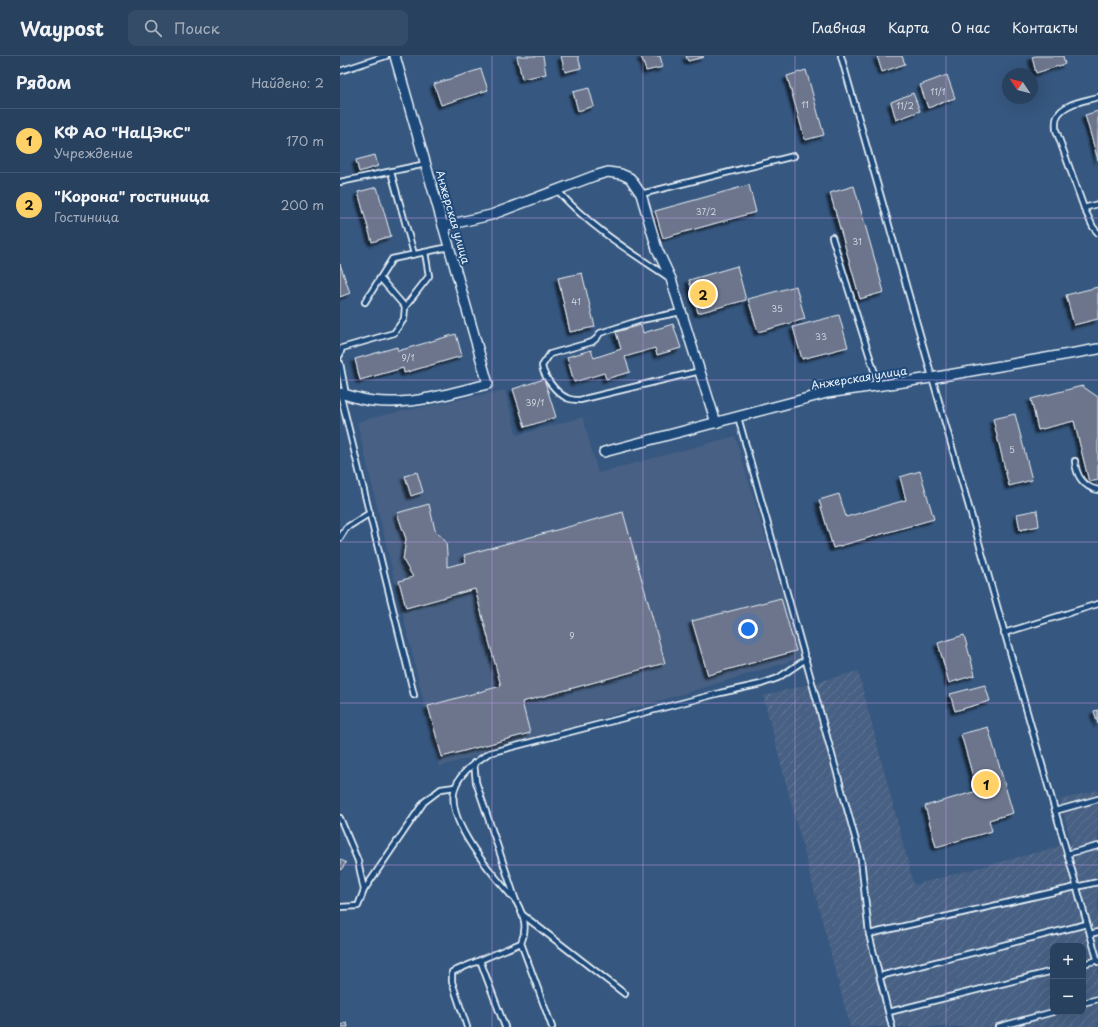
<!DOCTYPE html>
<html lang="ru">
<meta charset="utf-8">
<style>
body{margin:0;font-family:"Playpen Sans",sans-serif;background:#344c68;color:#f1f3f6}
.controls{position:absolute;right:12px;bottom:12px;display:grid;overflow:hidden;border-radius:8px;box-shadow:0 4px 16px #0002}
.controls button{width:36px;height:36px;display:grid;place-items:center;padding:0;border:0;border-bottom:1px solid #445a74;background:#28415f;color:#f1f3f6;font:20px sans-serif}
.compass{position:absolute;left:662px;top:12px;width:36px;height:36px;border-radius:50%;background:#28415f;box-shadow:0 4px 16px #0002;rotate:305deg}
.you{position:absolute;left:408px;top:573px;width:14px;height:14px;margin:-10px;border:3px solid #fff;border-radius:50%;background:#1a73e8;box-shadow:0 0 0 6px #1a73e833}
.badge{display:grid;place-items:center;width:26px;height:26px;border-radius:50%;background:#ffd166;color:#111;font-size:13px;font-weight:700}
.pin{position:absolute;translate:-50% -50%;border:2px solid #fff;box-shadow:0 1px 4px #0006}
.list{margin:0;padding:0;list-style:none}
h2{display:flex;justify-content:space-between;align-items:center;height:52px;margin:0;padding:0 16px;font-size:17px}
h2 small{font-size:13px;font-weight:400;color:#a5afbd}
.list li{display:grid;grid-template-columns:26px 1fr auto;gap:12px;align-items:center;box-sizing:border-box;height:64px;padding:0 16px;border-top:1px solid #445a74}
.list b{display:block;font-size:15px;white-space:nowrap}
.list p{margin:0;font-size:13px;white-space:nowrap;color:#a5afbd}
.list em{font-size:13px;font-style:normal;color:#a5afbd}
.icon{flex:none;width:22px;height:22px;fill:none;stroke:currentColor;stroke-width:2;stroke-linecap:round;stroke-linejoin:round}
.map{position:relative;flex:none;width:758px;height:971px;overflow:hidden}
header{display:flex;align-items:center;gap:24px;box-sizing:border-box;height:56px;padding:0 20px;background:#28415f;border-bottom:1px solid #445a74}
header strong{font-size:19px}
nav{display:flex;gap:22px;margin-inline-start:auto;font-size:14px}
.search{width:280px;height:36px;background:#344c68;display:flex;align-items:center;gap:10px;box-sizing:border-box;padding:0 14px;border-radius:8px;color:#a5afbd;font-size:15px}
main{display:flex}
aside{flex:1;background:#28415f}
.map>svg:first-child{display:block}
</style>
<header>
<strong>Waypost</strong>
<div class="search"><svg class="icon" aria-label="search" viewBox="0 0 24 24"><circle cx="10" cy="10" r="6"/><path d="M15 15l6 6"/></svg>Поиск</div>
<nav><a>Главная</a><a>Карта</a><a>О нас</a><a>Контакты</a></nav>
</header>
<main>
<aside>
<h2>Рядом<small>Найдено: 2</small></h2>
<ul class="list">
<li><span class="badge">1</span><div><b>КФ АО &quot;НаЦЭкС&quot;</b><p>Учреждение</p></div><em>170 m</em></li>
<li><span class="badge">2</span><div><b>&quot;Корона&quot; гостиница</b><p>Гостиница</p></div><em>200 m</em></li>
</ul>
</aside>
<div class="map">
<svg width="758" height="971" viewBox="0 0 758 971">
<defs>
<pattern id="industrial-furrows" width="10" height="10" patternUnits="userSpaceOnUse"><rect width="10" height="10" fill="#466083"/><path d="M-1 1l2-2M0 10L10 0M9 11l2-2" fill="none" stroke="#617795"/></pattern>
<filter id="shadow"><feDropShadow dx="-3.5" dy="3.5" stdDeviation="1" flood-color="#0009"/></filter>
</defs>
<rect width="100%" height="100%" fill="#36577f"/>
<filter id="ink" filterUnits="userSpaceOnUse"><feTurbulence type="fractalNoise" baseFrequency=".025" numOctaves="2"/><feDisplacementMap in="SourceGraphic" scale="8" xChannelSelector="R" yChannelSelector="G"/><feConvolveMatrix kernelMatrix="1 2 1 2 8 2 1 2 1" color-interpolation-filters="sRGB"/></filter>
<g filter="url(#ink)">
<path fill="#466083" d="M 165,334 L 177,379 L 243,361 L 258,417 L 395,380 L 462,602 L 99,711 L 17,366 L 35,361 Z"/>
<path fill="url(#industrial-furrows)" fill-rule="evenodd" d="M 518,615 L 574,829 L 731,787 L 720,744 L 758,734 L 758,971 L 510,971 L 423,640 ZM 713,890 L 743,890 L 743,956 L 713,956 Z"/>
<g fill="#6c758c" stroke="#e8f1f8" filter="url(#shadow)">
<path d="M 177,0 L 203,0 L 206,18 L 182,23 Z"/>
<path d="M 221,0 L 238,0 L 241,12 L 225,16 Z"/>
<path d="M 301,0 L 320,0 L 323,11 L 306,15 Z"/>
<path d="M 346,0 L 363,0 L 364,1 L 348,5 Z"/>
<path d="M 537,0 L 562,0 L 565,8 L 542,16 Z"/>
<path d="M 696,0 L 723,0 L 725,8 L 696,17 L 692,1 Z"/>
<path d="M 141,13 L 148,34 L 101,49 L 94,28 Z"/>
<path d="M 466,14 L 484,79 L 465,84 L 447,20 Z"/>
<path d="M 607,19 L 615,42 L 588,52 L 580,29 Z"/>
<path d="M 249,32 L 254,50 L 238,55 L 233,36 Z"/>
<path d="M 573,37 L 580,55 L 556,64 L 551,46 Z"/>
<path d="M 758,55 L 758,104 L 745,59 Z"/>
<path d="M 35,99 L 38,110 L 19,116 L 16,104 Z"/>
<path d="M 409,129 L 416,156 L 323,182 L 315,155 Z"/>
<path d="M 514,130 L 544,236 L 520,243 L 490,137 Z"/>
<path d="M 37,131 L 51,180 L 32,186 L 18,136 Z"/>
<path d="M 0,208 L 10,237 L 0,241 Z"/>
<path d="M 397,210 L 406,244 L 358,257 L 349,224 Z"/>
<path d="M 242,217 L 255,271 L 230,276 L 218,222 Z"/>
<path d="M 456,230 L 465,263 L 418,276 L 408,243 Z"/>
<path d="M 758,231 L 758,263 L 734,269 L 726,239 Z"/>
<path d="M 499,259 L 508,291 L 462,303 L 453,271 Z"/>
<path d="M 333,268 L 341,292 L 317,299 L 315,292 L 285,301 L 290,316 L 266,323 L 264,317 L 234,326 L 227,301 L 251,294 L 254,302 L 281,293 L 276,276 L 301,269 L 303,277 Z"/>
<path d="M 116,278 L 122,300 L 64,317 L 63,312 L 20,324 L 15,303 L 57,291 L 58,295 Z"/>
<path d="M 204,323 L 216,361 L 185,371 L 173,333 Z"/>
<path d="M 742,330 L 758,341 L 758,424 L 749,426 L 734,365 L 698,374 L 691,343 Z"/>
<path d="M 675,358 L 692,424 L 669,430 L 653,363 Z"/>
<path d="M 580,415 L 594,463 L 493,492 L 479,444 L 499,438 L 506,461 L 566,444 L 560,421 Z"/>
<path d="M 77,416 L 83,436 L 71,440 L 65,420 Z"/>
<path d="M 89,448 L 95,474 L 106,486 L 107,498 L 107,511 L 126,506 L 124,499 L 283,456 L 325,607 L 182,646 L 190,677 L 102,701 L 88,650 L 161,630 L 135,533 L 66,552 L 59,525 L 73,521 L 63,504 L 66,483 L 57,457 Z"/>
<path d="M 697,454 L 699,470 L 680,474 L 677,458 Z"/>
<path d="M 441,542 L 456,595 L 368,619 L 352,565 Z"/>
<path d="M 624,579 L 635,619 L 609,627 L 598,587 Z"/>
<path d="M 645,629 L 650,645 L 615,655 L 610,638 Z"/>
<path d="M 758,654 L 758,668 L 754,655 Z"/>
<path d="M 648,671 L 673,757 L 649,764 L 652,775 L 596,791 L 585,750 L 637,735 L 621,678 Z"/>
<path d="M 0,803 L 6,807 L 0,815 Z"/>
<path d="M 7,967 L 8,971 L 0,971 L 0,969 Z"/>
</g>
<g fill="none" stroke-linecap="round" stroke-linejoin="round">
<defs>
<g id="service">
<path d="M 501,0 L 758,906"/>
<path d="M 0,15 L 46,0"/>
<path d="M 758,41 C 745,45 723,47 717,61 C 715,65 716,70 716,74 L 744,152 L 753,171 L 758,177"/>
<path d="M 51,116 L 74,198"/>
<path d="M 0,126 L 86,108"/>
<path d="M 218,135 C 249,170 289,195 328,221"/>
<path d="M 301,138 L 454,100"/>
<path d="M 744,152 L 758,148"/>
<path d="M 492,181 L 539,330"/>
<path d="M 25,246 L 52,203 L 109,191"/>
<path d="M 65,251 L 89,220 L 85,196"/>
<path d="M 341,256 L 301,264 L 260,277 L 257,282 L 252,286 L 210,298 L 202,310 C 204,321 216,337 227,342 C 231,344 236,344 240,344 L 360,315"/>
<path d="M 0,299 L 2,292 L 54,277 L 64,263 L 65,251 L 40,222"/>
<path d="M 0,307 L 6,339"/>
<path d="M 0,337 L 74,639"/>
<path d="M 398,361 L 521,803 L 529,878 L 552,971"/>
<path d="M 735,405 C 736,419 743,431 758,434"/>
<path d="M 0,482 L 6,472 L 30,457"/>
<path d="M 664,577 L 758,548"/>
<path d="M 715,755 L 758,743"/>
<path d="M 0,762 L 18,805 L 24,834 L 18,850 L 0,851"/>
<path d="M 727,798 L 758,790"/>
<path d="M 24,834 L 84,746 L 101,733 L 115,731"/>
<path d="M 176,845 C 155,821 104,766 115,732 C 120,716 136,706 149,697 L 380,637 L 421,628 L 438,622 L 466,603"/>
<path d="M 183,859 L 285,938"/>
<path d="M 529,878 L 758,826"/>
<path d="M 750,878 L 758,876"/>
<path d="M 181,887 L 212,971"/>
<path d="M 140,904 L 165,971"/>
<path d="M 743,908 L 758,904"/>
<path d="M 540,920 L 747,868"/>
<path d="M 743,947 L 758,943"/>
<path d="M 549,956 L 713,915"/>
<path d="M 127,971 L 112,926 L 112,916 L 181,887 C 188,871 184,860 176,845 L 136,726 L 134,707"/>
<path d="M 658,971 L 713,956"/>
</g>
<g id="minor">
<path d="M 103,170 L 151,159 L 254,120 L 268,116 L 281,118 L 290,122 L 301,138 L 317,193 L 331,223 L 376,367"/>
<path d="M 0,337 C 11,340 22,344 33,345 C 71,350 111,337 148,328 L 55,0"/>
<path d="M 264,396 L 487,337 L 591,322 L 758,293"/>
</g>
</defs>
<use href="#service" stroke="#e8f1f8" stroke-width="8"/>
<use href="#minor" stroke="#e8f1f8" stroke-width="12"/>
<use href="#service" stroke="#1f4a7a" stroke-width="4.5"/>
<use href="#minor" stroke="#1f4a7a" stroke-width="9"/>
</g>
</g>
<path fill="none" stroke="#b798de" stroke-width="1" stroke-opacity="0.55" d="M 152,0 L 152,971M 303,0 L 303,971M 455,0 L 455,971M 606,0 L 606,971M 0,162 L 758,162M 0,324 L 758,324M 0,486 L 758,486M 0,647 L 758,647M 0,809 L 758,809"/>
<g text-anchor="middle" stroke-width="4" stroke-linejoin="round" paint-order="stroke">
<g font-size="9" fill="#c9d2dd">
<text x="598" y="39">11/1</text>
<text x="465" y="52">11</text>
<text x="565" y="53">11/2</text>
<text x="366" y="159">37/2</text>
<text x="517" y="189">31</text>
<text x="236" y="249">41</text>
<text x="437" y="256">35</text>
<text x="481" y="284">33</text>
<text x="68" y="305">9/1</text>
<text x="195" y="350">39/1</text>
<text x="672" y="397">5</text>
<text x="232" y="583">9</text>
</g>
<g font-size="11" fill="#e8f1f8" stroke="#1f4a7a">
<text transform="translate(113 161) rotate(74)" y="4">Анжерская улица</text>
<text transform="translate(519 322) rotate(-9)" y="4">Анжерская улица</text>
</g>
</g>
</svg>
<div class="controls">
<button>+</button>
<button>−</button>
</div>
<svg class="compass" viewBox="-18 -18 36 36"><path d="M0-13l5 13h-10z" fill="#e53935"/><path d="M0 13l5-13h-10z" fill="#a5afbd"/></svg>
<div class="you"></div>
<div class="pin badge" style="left:646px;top:728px">1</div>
<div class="pin badge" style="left:363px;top:238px">2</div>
</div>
</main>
